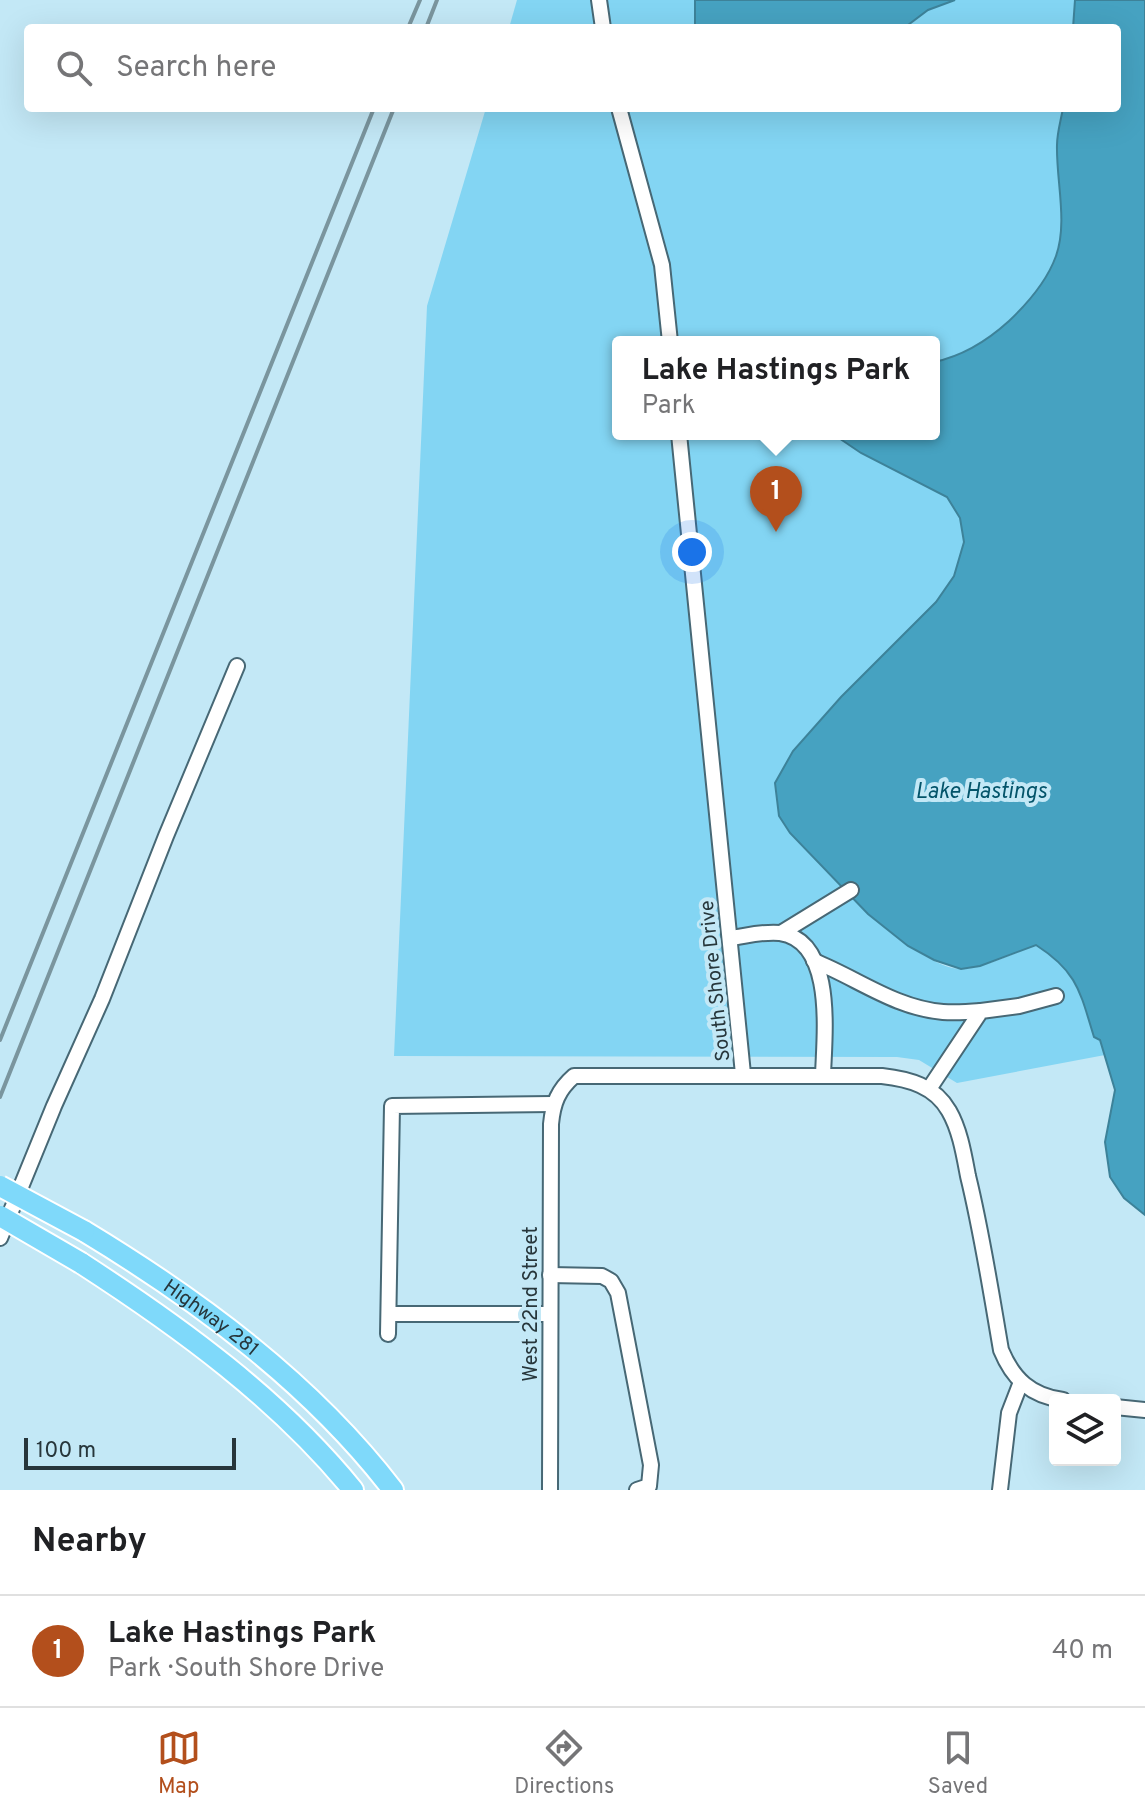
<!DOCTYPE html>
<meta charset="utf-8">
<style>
body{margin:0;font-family:Overpass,sans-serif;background:#f6f6f6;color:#202124}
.controls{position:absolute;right:24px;bottom:24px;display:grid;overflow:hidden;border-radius:8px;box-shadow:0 8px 32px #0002}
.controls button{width:72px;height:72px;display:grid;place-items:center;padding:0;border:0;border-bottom:2px solid #e0e0e0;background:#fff;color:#202124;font:40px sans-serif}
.scale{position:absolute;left:24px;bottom:20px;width:212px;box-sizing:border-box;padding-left:8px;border:4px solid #27363b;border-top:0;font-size:22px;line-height:28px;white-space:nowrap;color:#27363b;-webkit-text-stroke:6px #c3e8f6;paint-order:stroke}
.you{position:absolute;left:692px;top:552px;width:28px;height:28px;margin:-20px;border:6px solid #fff;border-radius:50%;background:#1a73e8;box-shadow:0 0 0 12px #1a73e833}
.badge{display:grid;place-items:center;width:52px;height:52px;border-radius:50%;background:#b34f1c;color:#fff;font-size:26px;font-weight:700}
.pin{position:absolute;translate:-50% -66px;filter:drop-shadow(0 2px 4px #0008)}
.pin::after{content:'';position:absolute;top:42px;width:28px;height:24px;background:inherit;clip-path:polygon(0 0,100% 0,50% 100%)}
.popup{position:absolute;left:612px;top:336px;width:328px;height:104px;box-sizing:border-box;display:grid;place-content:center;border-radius:8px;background:#fff;filter:drop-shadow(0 2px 6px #0005);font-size:26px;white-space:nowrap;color:#757577}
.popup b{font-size:30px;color:#202124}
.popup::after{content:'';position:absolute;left:50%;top:100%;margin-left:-16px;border:16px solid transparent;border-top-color:#fff}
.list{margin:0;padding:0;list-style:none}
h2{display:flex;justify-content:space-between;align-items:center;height:104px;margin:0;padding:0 32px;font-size:34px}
h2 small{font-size:26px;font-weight:400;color:#757577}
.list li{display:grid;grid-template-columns:52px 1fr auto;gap:24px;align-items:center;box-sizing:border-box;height:112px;padding:0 32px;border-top:2px solid #e0e0e0}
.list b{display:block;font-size:30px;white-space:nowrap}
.list p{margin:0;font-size:26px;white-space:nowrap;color:#757577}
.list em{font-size:26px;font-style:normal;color:#757577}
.icon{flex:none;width:44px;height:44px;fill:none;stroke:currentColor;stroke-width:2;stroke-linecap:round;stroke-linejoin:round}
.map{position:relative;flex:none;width:1145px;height:1490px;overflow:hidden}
.search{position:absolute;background:#fff;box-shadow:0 8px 32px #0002;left:24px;right:24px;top:24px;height:88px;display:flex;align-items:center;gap:20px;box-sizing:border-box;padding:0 28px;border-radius:8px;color:#757577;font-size:30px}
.sheet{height:216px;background:#fff}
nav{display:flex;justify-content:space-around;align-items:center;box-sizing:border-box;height:112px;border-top:2px solid #e0e0e0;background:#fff;font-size:22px;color:#757577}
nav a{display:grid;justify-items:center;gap:4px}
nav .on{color:#b34f1c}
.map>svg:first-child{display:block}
</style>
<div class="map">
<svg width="1145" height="1490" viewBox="0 0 1145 1490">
<rect width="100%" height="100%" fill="#c3e8f6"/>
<g fill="#83d5f3">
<path d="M 517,0 L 1075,0 L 1073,28 L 509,28 Z"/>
<path d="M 486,108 L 1063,108 C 1061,120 1057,133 1057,145 C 1056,180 1068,222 1056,256 C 1048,281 1028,303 1009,321 C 987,341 963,356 934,362 L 934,342 L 618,342 L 618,434 L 833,434 L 861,453 L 947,497 L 960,518 L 964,542 L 954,576 L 936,602 L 841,697 L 793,751 L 908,946 C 923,954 943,969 961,969 C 979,970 1018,952 1036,945 C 1078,972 1080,992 1094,1037 L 1100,1040 L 1105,1055 L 957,1083 L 919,1060 L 897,1057 L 394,1056 L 427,306 Z"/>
</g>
<g fill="#46a2c1" stroke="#3d8299" stroke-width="2">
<path d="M 695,0 L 955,0 L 928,10 L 904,28 L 695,28 Z"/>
<path d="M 1075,0 L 1145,0 L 1145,1215 L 1124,1198 L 1110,1177 L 1105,1142 L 1115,1090 L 1100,1040 L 1094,1037 C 1080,992 1078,972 1036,945 L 980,966 L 961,969 L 934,960 L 908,946 L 868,914 L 790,833 L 779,816 L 775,783 L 793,751 L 841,697 L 936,602 L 954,576 L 964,542 L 960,518 L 947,497 L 861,453 L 833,434 L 934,434 L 934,362 C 963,356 987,341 1009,321 C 1028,303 1047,281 1056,256 C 1068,222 1056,180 1057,145 C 1057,133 1061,120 1063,108 L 1117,108 L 1117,28 L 1073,28 Z"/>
</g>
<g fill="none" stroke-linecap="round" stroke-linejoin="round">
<defs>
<g id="minor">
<path d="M 599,0 L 603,28"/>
<path d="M 619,108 L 662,265 L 670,342"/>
<path d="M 679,434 L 743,1074"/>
<path d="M 781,933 L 851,890"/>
<path d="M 730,938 C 746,936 764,931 780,933 C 836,941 824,1037 823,1076"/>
<path d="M 814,961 C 857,978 895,1008 943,1012 C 955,1013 969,1012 981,1011"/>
<path d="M 929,1089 L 981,1011 L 1019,1006 L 1056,996"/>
<path d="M 0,1238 L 54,1106 L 102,999 L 166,836 L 237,666"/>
<path d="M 550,1275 L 602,1276 L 611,1281 L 618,1293 L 651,1465 L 649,1486 L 637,1490"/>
<path d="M 389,1314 L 550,1314"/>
<path d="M 388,1334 L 392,1106 L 553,1104"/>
<path d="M 1115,1407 L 1145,1410"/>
<path d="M 550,1490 L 551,1124 C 553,1103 558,1090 574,1076 L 882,1076 C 909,1079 935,1086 949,1111 C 960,1130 964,1155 968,1176 C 982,1233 991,1292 1001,1350 C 1013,1379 1031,1396 1063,1400"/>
<path d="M 1000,1490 L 1009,1413 L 1021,1382"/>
</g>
<g id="highway">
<path id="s1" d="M 84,1231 C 198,1300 311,1383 393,1490"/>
<path d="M 81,1263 C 180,1327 279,1399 353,1490"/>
</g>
</defs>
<use href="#minor" stroke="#476875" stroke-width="18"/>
<use href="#highway" stroke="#fff" stroke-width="24"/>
<use href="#minor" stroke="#fff" stroke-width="14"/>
<use href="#highway" stroke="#7fd9fa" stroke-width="20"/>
<g stroke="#7a959e" stroke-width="4">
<path d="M 408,28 L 420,0"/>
<path d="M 426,28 L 437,0"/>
<path d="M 0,1040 L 374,108"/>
<path d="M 0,1097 L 394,108"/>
</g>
<defs>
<g id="highway-bridge">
<path d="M 0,1186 L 84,1231"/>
<path d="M 0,1216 L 81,1263"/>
</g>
</defs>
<use href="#highway-bridge" stroke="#fff" stroke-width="24" stroke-linecap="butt"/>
<use href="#highway-bridge" stroke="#7fd9fa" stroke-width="20"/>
</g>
<g text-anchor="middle" stroke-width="8" stroke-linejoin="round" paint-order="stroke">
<g font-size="20" fill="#27363b" stroke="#c3e8f6">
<text transform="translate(714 981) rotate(-96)" y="7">South Shore Drive</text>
<text transform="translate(530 1304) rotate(-90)" y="7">West 22nd Street</text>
<text dy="7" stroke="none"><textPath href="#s1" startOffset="154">Highway 281</textPath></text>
</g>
<g font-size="22" font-style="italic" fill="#03546a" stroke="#c3e8f6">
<text x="981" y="798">Lake Hastings</text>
</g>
</g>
</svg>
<div class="controls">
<button><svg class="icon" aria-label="layers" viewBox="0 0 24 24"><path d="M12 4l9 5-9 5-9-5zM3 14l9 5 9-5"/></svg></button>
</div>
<div class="scale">100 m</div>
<div class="you"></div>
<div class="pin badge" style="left:776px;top:532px">1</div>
<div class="popup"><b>Lake Hastings Park</b>Park</div>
<div class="search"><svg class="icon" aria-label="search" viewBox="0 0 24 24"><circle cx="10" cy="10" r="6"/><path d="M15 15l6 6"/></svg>Search here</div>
</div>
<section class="sheet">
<h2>Nearby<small></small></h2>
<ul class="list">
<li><span class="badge">1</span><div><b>Lake Hastings Park</b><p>Park · South Shore Drive</p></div><em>40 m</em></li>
</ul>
</section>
<nav>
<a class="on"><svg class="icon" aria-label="map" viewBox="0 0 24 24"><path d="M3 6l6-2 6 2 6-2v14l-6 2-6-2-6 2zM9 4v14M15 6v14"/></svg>Map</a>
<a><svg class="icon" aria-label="directions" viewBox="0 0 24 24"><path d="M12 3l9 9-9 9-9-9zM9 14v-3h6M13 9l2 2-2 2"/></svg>Directions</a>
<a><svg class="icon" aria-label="saved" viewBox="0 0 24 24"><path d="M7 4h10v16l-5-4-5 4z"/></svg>Saved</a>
</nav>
